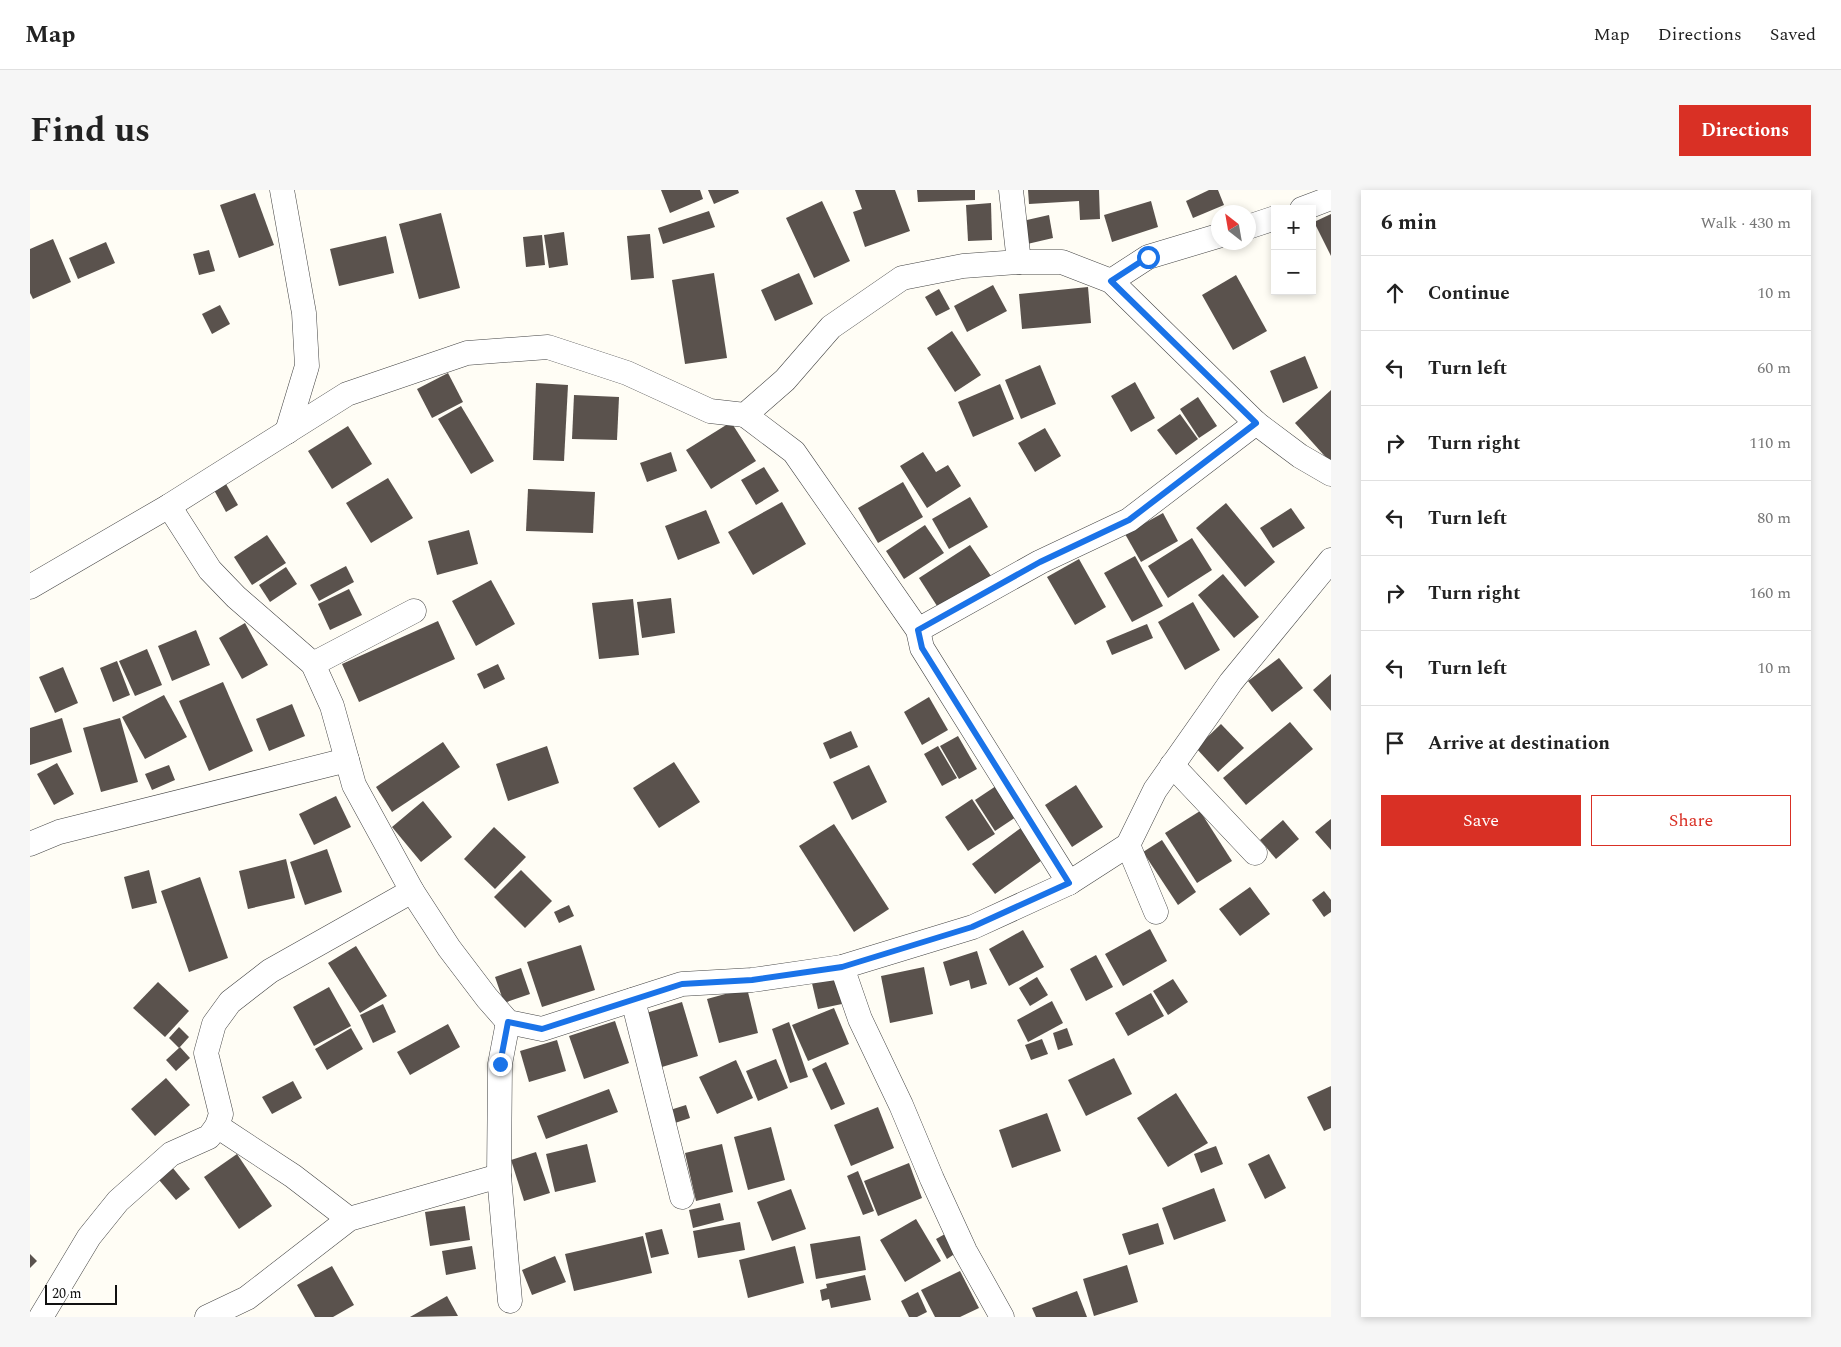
<!DOCTYPE html>
<meta charset="utf-8">
<style>
body{margin:0;font-family:Spectral,serif;background:#f6f6f6;color:#222}
.controls{position:absolute;right:15px;top:15px;display:grid;overflow:hidden;border-radius:0px;box-shadow:0 2px 8px #0003}
.controls button{width:45px;height:45px;display:grid;place-items:center;padding:0;border:0;border-bottom:1px solid #e0e0e0;background:#fff;color:#222;font:25px sans-serif}
.compass{position:absolute;left:1181px;top:15px;width:45px;height:45px;border-radius:50%;background:#fff;box-shadow:0 2px 8px #0003;rotate:329deg}
.scale{position:absolute;left:15px;bottom:12px;width:72px;box-sizing:border-box;padding-left:5px;border:2px solid #111;border-top:0;font-size:14px;line-height:18px;white-space:nowrap;color:#111;-webkit-text-stroke:4px #fff;paint-order:stroke}
.stop{position:absolute;width:15px;height:15px;margin:-11px;border:4px solid #1a73e8;border-radius:50%;background:#fff}
.stop.end{background:#1a73e8;border-color:#fff;box-shadow:0 1px 5px #0008}
.list{margin:0;padding:0;list-style:none}
h2{display:flex;justify-content:space-between;align-items:center;height:65px;margin:0;padding:0 20px;font-size:21px}
h2 small{font-size:16px;font-weight:400;color:#767676}
.list li{display:grid;grid-template-columns:32px 1fr auto;gap:15px;align-items:center;box-sizing:border-box;height:75px;padding:0 20px;border-top:1px solid #e0e0e0}
.list b{display:block;font-size:19px;white-space:nowrap}
.list em{font-size:16px;font-style:normal;color:#767676}
.actions{display:flex;gap:10px;padding:15px 20px}
.actions a{flex:1;padding:11px 0;border:1px solid #d93025;border-radius:0px;text-align:center;font-size:18px;color:#d93025}
.actions .main{background:#d93025;color:#fff}
.icon{flex:none;width:28px;height:28px;fill:none;stroke:currentColor;stroke-width:2;stroke-linecap:round;stroke-linejoin:round}
.map{position:relative;flex:none;width:1301px;height:1127px;overflow:hidden;border-radius:0px}
header{display:flex;align-items:center;gap:30px;box-sizing:border-box;height:70px;padding:0 25px;background:#fff;border-bottom:1px solid #e0e0e0}
header strong{font-size:24px}
nav{display:flex;gap:28px;margin-inline-start:auto;font-size:18px}
.intro{display:flex;align-items:center;justify-content:space-between;box-sizing:border-box;height:120px;padding:0 30px}
h1{margin:0;font-size:35px}
.button{padding:12px 22px;border-radius:0px;background:#d93025;color:#fff;font-size:18px;font-weight:700}
main{display:flex;gap:30px;padding:0 30px}
aside{flex:1;background:#fff;border-radius:0px;box-shadow:0 2px 8px #0003}
.map>svg:first-child{display:block}
</style>
<header>
<strong>Map</strong>
<nav><a>Map</a><a>Directions</a><a>Saved</a></nav>
</header>
<div class="intro"><h1>Find us</h1><a class="button">Directions</a></div>
<main>
<div class="map">
<svg width="1301" height="1127" viewBox="0 0 1301 1127">
<rect width="100%" height="100%" fill="#fffdf5"/>
<g fill="#5a524d">
<path d="M 631,0 L 670,0 L 673,9 L 640,23 Z"/>
<path d="M 678,0 L 708,0 L 709,3 L 684,14 Z"/>
<path d="M 825,0 L 865,0 L 880,41 L 835,57 L 823,22 L 832,19 Z"/>
<path d="M 887,0 L 945,0 L 945,10 L 888,12 Z"/>
<path d="M 998,0 L 1069,0 L 1070,29 L 1050,30 L 1049,11 L 999,14 Z"/>
<path d="M 1179,0 L 1188,0 L 1194,15 L 1163,28 L 1156,11 Z"/>
<path d="M 225,3 L 244,55 L 209,68 L 190,15 Z"/>
<path d="M 792,11 L 820,71 L 784,88 L 756,28 Z"/>
<path d="M 1121,11 L 1128,37 L 1082,52 L 1074,25 Z"/>
<path d="M 961,13 L 962,50 L 938,51 L 936,15 Z"/>
<path d="M 679,21 L 685,37 L 633,54 L 628,38 Z"/>
<path d="M 411,23 L 430,98 L 389,109 L 369,34 Z"/>
<path d="M 1301,24 L 1301,66 L 1284,32 Z"/>
<path d="M 1019,25 L 1023,48 L 993,55 L 988,32 Z"/>
<path d="M 534,42 L 538,75 L 519,78 L 514,45 Z"/>
<path d="M 620,44 L 624,88 L 601,90 L 597,46 Z"/>
<path d="M 512,45 L 515,75 L 496,77 L 493,47 Z"/>
<path d="M 356,46 L 364,83 L 309,96 L 300,59 Z"/>
<path d="M 23,49 L 41,92 L 3,109 L 0,103 L 0,59 Z"/>
<path d="M 76,52 L 85,73 L 48,89 L 39,68 Z"/>
<path d="M 179,60 L 185,81 L 169,85 L 163,64 Z"/>
<path d="M 684,83 L 697,168 L 655,174 L 642,90 Z"/>
<path d="M 769,83 L 783,114 L 745,131 L 731,100 Z"/>
<path d="M 1206,85 L 1237,141 L 1203,160 L 1172,105 Z"/>
<path d="M 963,95 L 977,121 L 937,142 L 924,116 Z"/>
<path d="M 1058,97 L 1061,133 L 992,139 L 989,104 Z"/>
<path d="M 909,99 L 920,119 L 906,126 L 895,107 Z"/>
<path d="M 190,115 L 200,134 L 182,144 L 172,124 Z"/>
<path d="M 922,141 L 951,185 L 925,202 L 897,158 Z"/>
<path d="M 1275,166 L 1288,198 L 1253,213 L 1240,181 Z"/>
<path d="M 1010,175 L 1026,214 L 991,229 L 975,190 Z"/>
<path d="M 418,183 L 433,212 L 402,228 L 387,199 Z"/>
<path d="M 1105,192 L 1125,228 L 1101,242 L 1081,206 Z"/>
<path d="M 506,193 L 538,195 L 534,271 L 503,270 Z"/>
<path d="M 970,194 L 984,229 L 943,247 L 928,212 Z"/>
<path d="M 1301,200 L 1301,273 L 1265,233 Z"/>
<path d="M 544,205 L 589,207 L 587,250 L 542,249 Z"/>
<path d="M 1168,207 L 1187,236 L 1169,248 L 1150,219 Z"/>
<path d="M 431,216 L 464,271 L 441,284 L 408,229 Z"/>
<path d="M 1150,224 L 1168,249 L 1146,265 L 1127,240 Z"/>
<path d="M 701,232 L 726,271 L 681,299 L 656,260 Z"/>
<path d="M 318,236 L 342,274 L 302,299 L 278,261 Z"/>
<path d="M 1015,238 L 1031,266 L 1005,282 L 988,253 Z"/>
<path d="M 641,262 L 647,281 L 617,292 L 610,273 Z"/>
<path d="M 893,262 L 906,282 L 918,275 L 931,296 L 897,318 L 870,276 Z"/>
<path d="M 734,277 L 749,301 L 726,315 L 711,290 Z"/>
<path d="M 358,288 L 383,328 L 341,353 L 316,313 Z"/>
<path d="M 873,292 L 893,327 L 848,353 L 828,318 Z"/>
<path d="M 196,294 L 208,315 L 196,322 L 184,300 Z"/>
<path d="M 498,299 L 565,302 L 563,343 L 496,341 Z"/>
<path d="M 940,307 L 958,337 L 919,359 L 902,329 Z"/>
<path d="M 752,312 L 776,354 L 723,385 L 698,342 Z"/>
<path d="M 1196,313 L 1245,372 L 1215,397 L 1166,338 Z"/>
<path d="M 1261,318 L 1275,338 L 1243,358 L 1230,338 Z"/>
<path d="M 676,320 L 690,353 L 648,370 L 635,336 Z"/>
<path d="M 1133,323 L 1148,351 L 1111,372 L 1095,344 Z"/>
<path d="M 895,335 L 914,363 L 874,389 L 856,361 Z"/>
<path d="M 439,340 L 448,374 L 407,385 L 398,351 Z"/>
<path d="M 237,345 L 256,373 L 222,395 L 204,367 Z"/>
<path d="M 1162,348 L 1182,380 L 1138,408 L 1118,376 Z"/>
<path d="M 940,355 L 961,386 L 909,419 L 889,388 Z"/>
<path d="M 1105,366 L 1133,416 L 1102,432 L 1074,383 Z"/>
<path d="M 1049,369 L 1076,417 L 1045,435 L 1017,387 Z"/>
<path d="M 316,376 L 324,392 L 289,411 L 280,395 Z"/>
<path d="M 256,377 L 267,394 L 240,412 L 229,395 Z"/>
<path d="M 1193,384 L 1229,427 L 1204,448 L 1168,405 Z"/>
<path d="M 461,390 L 485,434 L 446,456 L 422,411 Z"/>
<path d="M 319,399 L 332,425 L 300,440 L 288,414 Z"/>
<path d="M 641,408 L 645,443 L 612,448 L 607,412 Z"/>
<path d="M 603,409 L 609,465 L 569,469 L 562,413 Z"/>
<path d="M 1163,412 L 1190,460 L 1155,480 L 1128,432 Z"/>
<path d="M 408,431 L 425,469 L 329,512 L 312,474 Z"/>
<path d="M 215,433 L 238,475 L 212,489 L 189,448 Z"/>
<path d="M 1117,434 L 1123,448 L 1082,465 L 1076,451 Z"/>
<path d="M 166,440 L 180,475 L 142,491 L 128,456 Z"/>
<path d="M 117,459 L 132,495 L 105,506 L 89,471 Z"/>
<path d="M 1249,468 L 1273,498 L 1242,522 L 1218,491 Z"/>
<path d="M 87,471 L 100,505 L 83,512 L 70,478 Z"/>
<path d="M 468,474 L 475,489 L 454,499 L 447,484 Z"/>
<path d="M 33,477 L 48,513 L 25,523 L 9,487 Z"/>
<path d="M 1301,484 L 1301,521 L 1283,500 Z"/>
<path d="M 193,492 L 223,561 L 179,581 L 149,511 Z"/>
<path d="M 134,505 L 157,547 L 115,569 L 92,527 Z"/>
<path d="M 899,507 L 918,540 L 892,555 L 874,522 Z"/>
<path d="M 262,514 L 275,546 L 239,561 L 226,529 Z"/>
<path d="M 32,528 L 42,562 L 0,575 L 0,538 Z"/>
<path d="M 90,528 L 108,592 L 71,602 L 53,538 Z"/>
<path d="M 1260,532 L 1283,559 L 1216,615 L 1193,588 Z"/>
<path d="M 1191,534 L 1214,558 L 1188,582 L 1166,558 Z"/>
<path d="M 821,541 L 828,557 L 800,569 L 793,553 Z"/>
<path d="M 928,546 L 947,579 L 929,589 L 910,556 Z"/>
<path d="M 413,552 L 430,577 L 362,622 L 346,597 Z"/>
<path d="M 517,556 L 529,593 L 478,611 L 466,574 Z"/>
<path d="M 908,556 L 927,588 L 912,596 L 894,564 Z"/>
<path d="M 644,572 L 670,612 L 629,638 L 603,598 Z"/>
<path d="M 27,573 L 44,604 L 24,615 L 7,584 Z"/>
<path d="M 139,575 L 145,590 L 122,600 L 115,584 Z"/>
<path d="M 839,575 L 857,612 L 822,630 L 803,592 Z"/>
<path d="M 1046,595 L 1073,637 L 1042,657 L 1015,615 Z"/>
<path d="M 966,596 L 986,627 L 965,641 L 945,610 Z"/>
<path d="M 306,606 L 321,637 L 284,655 L 269,624 Z"/>
<path d="M 942,609 L 965,644 L 938,661 L 915,627 Z"/>
<path d="M 393,611 L 422,647 L 391,672 L 362,637 Z"/>
<path d="M 1170,621 L 1202,671 L 1167,693 L 1135,643 Z"/>
<path d="M 1301,629 L 1301,660 L 1285,642 Z"/>
<path d="M 1253,630 L 1269,649 L 1246,669 L 1230,650 Z"/>
<path d="M 804,634 L 859,719 L 824,742 L 769,656 Z"/>
<path d="M 464,637 L 496,667 L 465,699 L 434,669 Z"/>
<path d="M 992,637 L 1015,668 L 965,704 L 942,674 Z"/>
<path d="M 1132,650 L 1166,702 L 1148,715 L 1113,662 Z"/>
<path d="M 297,659 L 312,702 L 275,715 L 260,672 Z"/>
<path d="M 256,669 L 265,708 L 218,719 L 209,681 Z"/>
<path d="M 119,680 L 127,713 L 102,719 L 94,687 Z"/>
<path d="M 491,680 L 522,711 L 495,738 L 464,707 Z"/>
<path d="M 170,687 L 198,768 L 159,782 L 131,701 Z"/>
<path d="M 1220,697 L 1240,724 L 1210,746 L 1189,719 Z"/>
<path d="M 1294,701 L 1301,710 L 1301,722 L 1294,727 L 1282,710 Z"/>
<path d="M 539,715 L 544,726 L 529,733 L 524,722 Z"/>
<path d="M 1120,739 L 1137,771 L 1093,796 L 1075,764 Z"/>
<path d="M 993,740 L 1014,777 L 979,796 L 959,759 Z"/>
<path d="M 551,755 L 565,800 L 512,817 L 497,772 Z"/>
<path d="M 326,756 L 357,806 L 330,823 L 298,773 Z"/>
<path d="M 947,761 L 957,794 L 941,799 L 939,790 L 920,796 L 913,772 Z"/>
<path d="M 1066,765 L 1083,797 L 1056,811 L 1040,779 Z"/>
<path d="M 894,777 L 903,824 L 860,833 L 851,786 Z"/>
<path d="M 491,778 L 500,804 L 474,813 L 465,787 Z"/>
<path d="M 805,784 L 812,814 L 788,819 L 781,789 Z"/>
<path d="M 1007,787 L 1018,805 L 1000,816 L 989,798 Z"/>
<path d="M 1143,789 L 1158,812 L 1138,825 L 1123,801 Z"/>
<path d="M 128,792 L 159,821 L 135,847 L 103,818 Z"/>
<path d="M 299,797 L 321,836 L 284,856 L 263,817 Z"/>
<path d="M 717,798 L 728,843 L 689,853 L 677,809 Z"/>
<path d="M 1121,803 L 1134,826 L 1098,846 L 1085,823 Z"/>
<path d="M 1022,811 L 1033,833 L 998,852 L 987,830 Z"/>
<path d="M 652,812 L 668,866 L 632,877 L 616,823 Z"/>
<path d="M 353,814 L 366,842 L 343,853 L 330,825 Z"/>
<path d="M 804,818 L 819,854 L 778,871 L 762,835 Z"/>
<path d="M 585,831 L 599,873 L 554,889 L 539,846 Z"/>
<path d="M 759,832 L 778,887 L 760,893 L 742,839 Z"/>
<path d="M 418,834 L 430,857 L 380,885 L 367,862 Z"/>
<path d="M 149,837 L 159,847 L 149,858 L 139,848 Z"/>
<path d="M 321,838 L 333,859 L 297,880 L 285,859 Z"/>
<path d="M 1037,838 L 1043,855 L 1028,860 L 1023,843 Z"/>
<path d="M 1012,849 L 1018,864 L 1001,870 L 995,855 Z"/>
<path d="M 527,850 L 536,881 L 499,892 L 490,861 Z"/>
<path d="M 150,857 L 160,868 L 146,881 L 136,870 Z"/>
<path d="M 1084,868 L 1102,904 L 1056,926 L 1038,890 Z"/>
<path d="M 746,869 L 758,898 L 728,911 L 716,881 Z"/>
<path d="M 706,870 L 723,908 L 687,924 L 669,887 Z"/>
<path d="M 796,872 L 815,914 L 801,920 L 782,879 Z"/>
<path d="M 136,888 L 160,915 L 125,946 L 101,919 Z"/>
<path d="M 263,891 L 272,908 L 242,924 L 232,907 Z"/>
<path d="M 1301,896 L 1301,938 L 1294,941 L 1277,907 Z"/>
<path d="M 579,899 L 588,922 L 516,949 L 507,926 Z"/>
<path d="M 1146,903 L 1178,953 L 1138,977 L 1107,928 Z"/>
<path d="M 656,915 L 660,928 L 645,933 L 640,920 Z"/>
<path d="M 848,917 L 864,958 L 821,976 L 804,935 Z"/>
<path d="M 1017,923 L 1031,961 L 982,978 L 969,940 Z"/>
<path d="M 741,937 L 755,990 L 718,1000 L 704,947 Z"/>
<path d="M 557,954 L 566,992 L 525,1002 L 516,964 Z"/>
<path d="M 692,954 L 703,1002 L 666,1011 L 655,963 Z"/>
<path d="M 1186,956 L 1193,974 L 1171,983 L 1164,964 Z"/>
<path d="M 506,962 L 520,1003 L 494,1011 L 481,970 Z"/>
<path d="M 207,964 L 242,1016 L 209,1039 L 174,987 Z"/>
<path d="M 1239,964 L 1256,998 L 1235,1009 L 1218,974 Z"/>
<path d="M 138,972 L 160,999 L 146,1010 L 124,984 Z"/>
<path d="M 879,973 L 892,1008 L 848,1026 L 834,991 Z"/>
<path d="M 828,981 L 844,1021 L 833,1025 L 817,986 Z"/>
<path d="M 1184,998 L 1196,1031 L 1144,1050 L 1132,1018 Z"/>
<path d="M 761,999 L 776,1039 L 742,1051 L 727,1012 Z"/>
<path d="M 690,1013 L 694,1030 L 663,1038 L 659,1020 Z"/>
<path d="M 435,1016 L 440,1050 L 400,1056 L 395,1022 Z"/>
<path d="M 886,1029 L 911,1071 L 875,1092 L 850,1050 Z"/>
<path d="M 710,1032 L 715,1060 L 668,1068 L 663,1041 Z"/>
<path d="M 1128,1033 L 1134,1054 L 1099,1065 L 1092,1044 Z"/>
<path d="M 632,1039 L 639,1064 L 621,1068 L 615,1043 Z"/>
<path d="M 915,1044 L 926,1063 L 917,1069 L 906,1049 Z"/>
<path d="M 613,1046 L 622,1083 L 544,1101 L 535,1064 Z"/>
<path d="M 830,1046 L 836,1080 L 786,1089 L 780,1054 Z"/>
<path d="M 442,1056 L 446,1079 L 416,1085 L 412,1061 Z"/>
<path d="M 765,1056 L 774,1093 L 718,1108 L 709,1070 Z"/>
<path d="M 0,1064 L 7,1071 L 0,1078 Z"/>
<path d="M 525,1066 L 536,1092 L 502,1105 L 492,1080 Z"/>
<path d="M 1097,1075 L 1108,1112 L 1064,1126 L 1053,1089 Z"/>
<path d="M 302,1076 L 324,1115 L 303,1127 L 285,1127 L 267,1095 Z"/>
<path d="M 930,1081 L 949,1118 L 930,1127 L 905,1127 L 891,1100 Z"/>
<path d="M 835,1085 L 841,1110 L 801,1118 L 799,1109 L 792,1111 L 790,1100 L 797,1098 L 796,1094 Z"/>
<path d="M 1047,1101 L 1057,1127 L 1006,1127 L 1002,1118 Z"/>
<path d="M 888,1102 L 897,1122 L 887,1127 L 879,1127 L 871,1111 Z"/>
<path d="M 417,1106 L 428,1126 L 380,1127 Z"/>
</g>
<g fill="none" stroke-linecap="round" stroke-linejoin="round">
<defs>
<g id="minor">
<path d="M 252,0 L 274,123 L 277,176 L 257,242"/>
<path d="M 981,0 L 989,72"/>
<path d="M 1272,19 L 1301,8"/>
<path d="M 1218,37 L 1245,28"/>
<path d="M 1081,91 L 1118,67 L 1188,46"/>
<path d="M 715,225 L 764,262 L 888,440 L 892,458 L 1039,693"/>
<path d="M 139,316 L 180,380 L 206,407 L 283,474 L 302,516 L 324,595 L 382,701 L 419,758 L 457,808 L 478,832 L 512,839 L 652,794 L 722,790 L 812,777 L 943,737 L 1039,693 L 1098,655 L 1125,600 L 1201,492 L 1301,370"/>
<path d="M 0,397 L 139,316 L 317,204 L 437,163 L 518,157 L 597,183 L 680,221 L 715,225 L 755,190 L 801,137 L 872,88 L 933,76 L 989,72 L 1032,72 L 1081,91 L 1226,233 L 1270,266 L 1301,284"/>
<path d="M 888,440 L 1010,372 L 1099,330 L 1226,233"/>
<path d="M 283,474 L 384,421"/>
<path d="M 1142,575 L 1225,663"/>
<path d="M 0,654 L 29,642 L 317,570"/>
<path d="M 1098,655 L 1126,722"/>
<path d="M 812,777 L 830,829 L 871,915 L 902,989 L 935,1061 L 972,1127"/>
<path d="M 603,810 L 652,1007"/>
<path d="M 478,832 L 470,874 L 469,986 L 480,1111"/>
<path d="M 187,936 L 263,986 L 319,1029"/>
<path d="M 11,1127 L 59,1047 L 88,1011 L 141,964 L 179,947 L 187,936 L 191,924 L 176,863 L 184,834 L 200,812 L 240,781 L 382,701"/>
<path d="M 177,1127 L 217,1108 L 319,1029 L 469,986"/>
</g>
</defs>
<use href="#minor" stroke="#444" stroke-width="25"/>
<use href="#minor" stroke="#fff" stroke-width="24"/>
</g>
<g fill="none" stroke-linecap="round" stroke-linejoin="round">
<path stroke="#1a73e8" stroke-width="6" d="M 470,874 L 478,832 L 512,839 L 652,794 L 722,790 L 812,777 L 942,737 L 1039,693 L 892,458 L 888,440 L 1010,372 L 1099,330 L 1226,233 L 1081,91 L 1118,67"/>
</g>
</svg>
<div class="controls">
<button>+</button>
<button>−</button>
</div>
<svg class="compass" viewBox="-18 -18 36 36"><path d="M0-13l5 13h-10z" fill="#e53935"/><path d="M0 13l5-13h-10z" fill="#767676"/></svg>
<div class="scale">20 m</div>
<div class="stop" style="left:1118px;top:67px"></div>
<div class="stop end" style="left:470px;top:874px"></div>
</div>
<aside>
<h2>6 min<small>Walk · 430 m</small></h2>
<ul class="list">
<li><svg class="icon" aria-label="ahead" viewBox="0 0 24 24"><path d="M12 20V5M6 11l6-6 6 6"/></svg><div><b>Continue</b></div><em>10 m</em></li>
<li><svg class="icon" aria-label="left" viewBox="0 0 24 24"><path d="M17 20v-9H6M10 6l-5 5 5 5"/></svg><div><b>Turn left</b></div><em>60 m</em></li>
<li><svg class="icon" aria-label="right" viewBox="0 0 24 24"><path d="M7 20v-9h11M14 6l5 5-5 5"/></svg><div><b>Turn right</b></div><em>110 m</em></li>
<li><svg class="icon" aria-label="left" viewBox="0 0 24 24"><path d="M17 20v-9H6M10 6l-5 5 5 5"/></svg><div><b>Turn left</b></div><em>80 m</em></li>
<li><svg class="icon" aria-label="right" viewBox="0 0 24 24"><path d="M7 20v-9h11M14 6l5 5-5 5"/></svg><div><b>Turn right</b></div><em>160 m</em></li>
<li><svg class="icon" aria-label="left" viewBox="0 0 24 24"><path d="M17 20v-9H6M10 6l-5 5 5 5"/></svg><div><b>Turn left</b></div><em>10 m</em></li>
<li><svg class="icon" aria-label="arrive" viewBox="0 0 24 24"><path d="M6 21V4h12l-3 4 3 4H6"/></svg><div><b>Arrive at destination</b></div></li>
</ul>
<div class="actions"><a class="main">Save</a><a>Share</a></div>
</aside>
</main>
